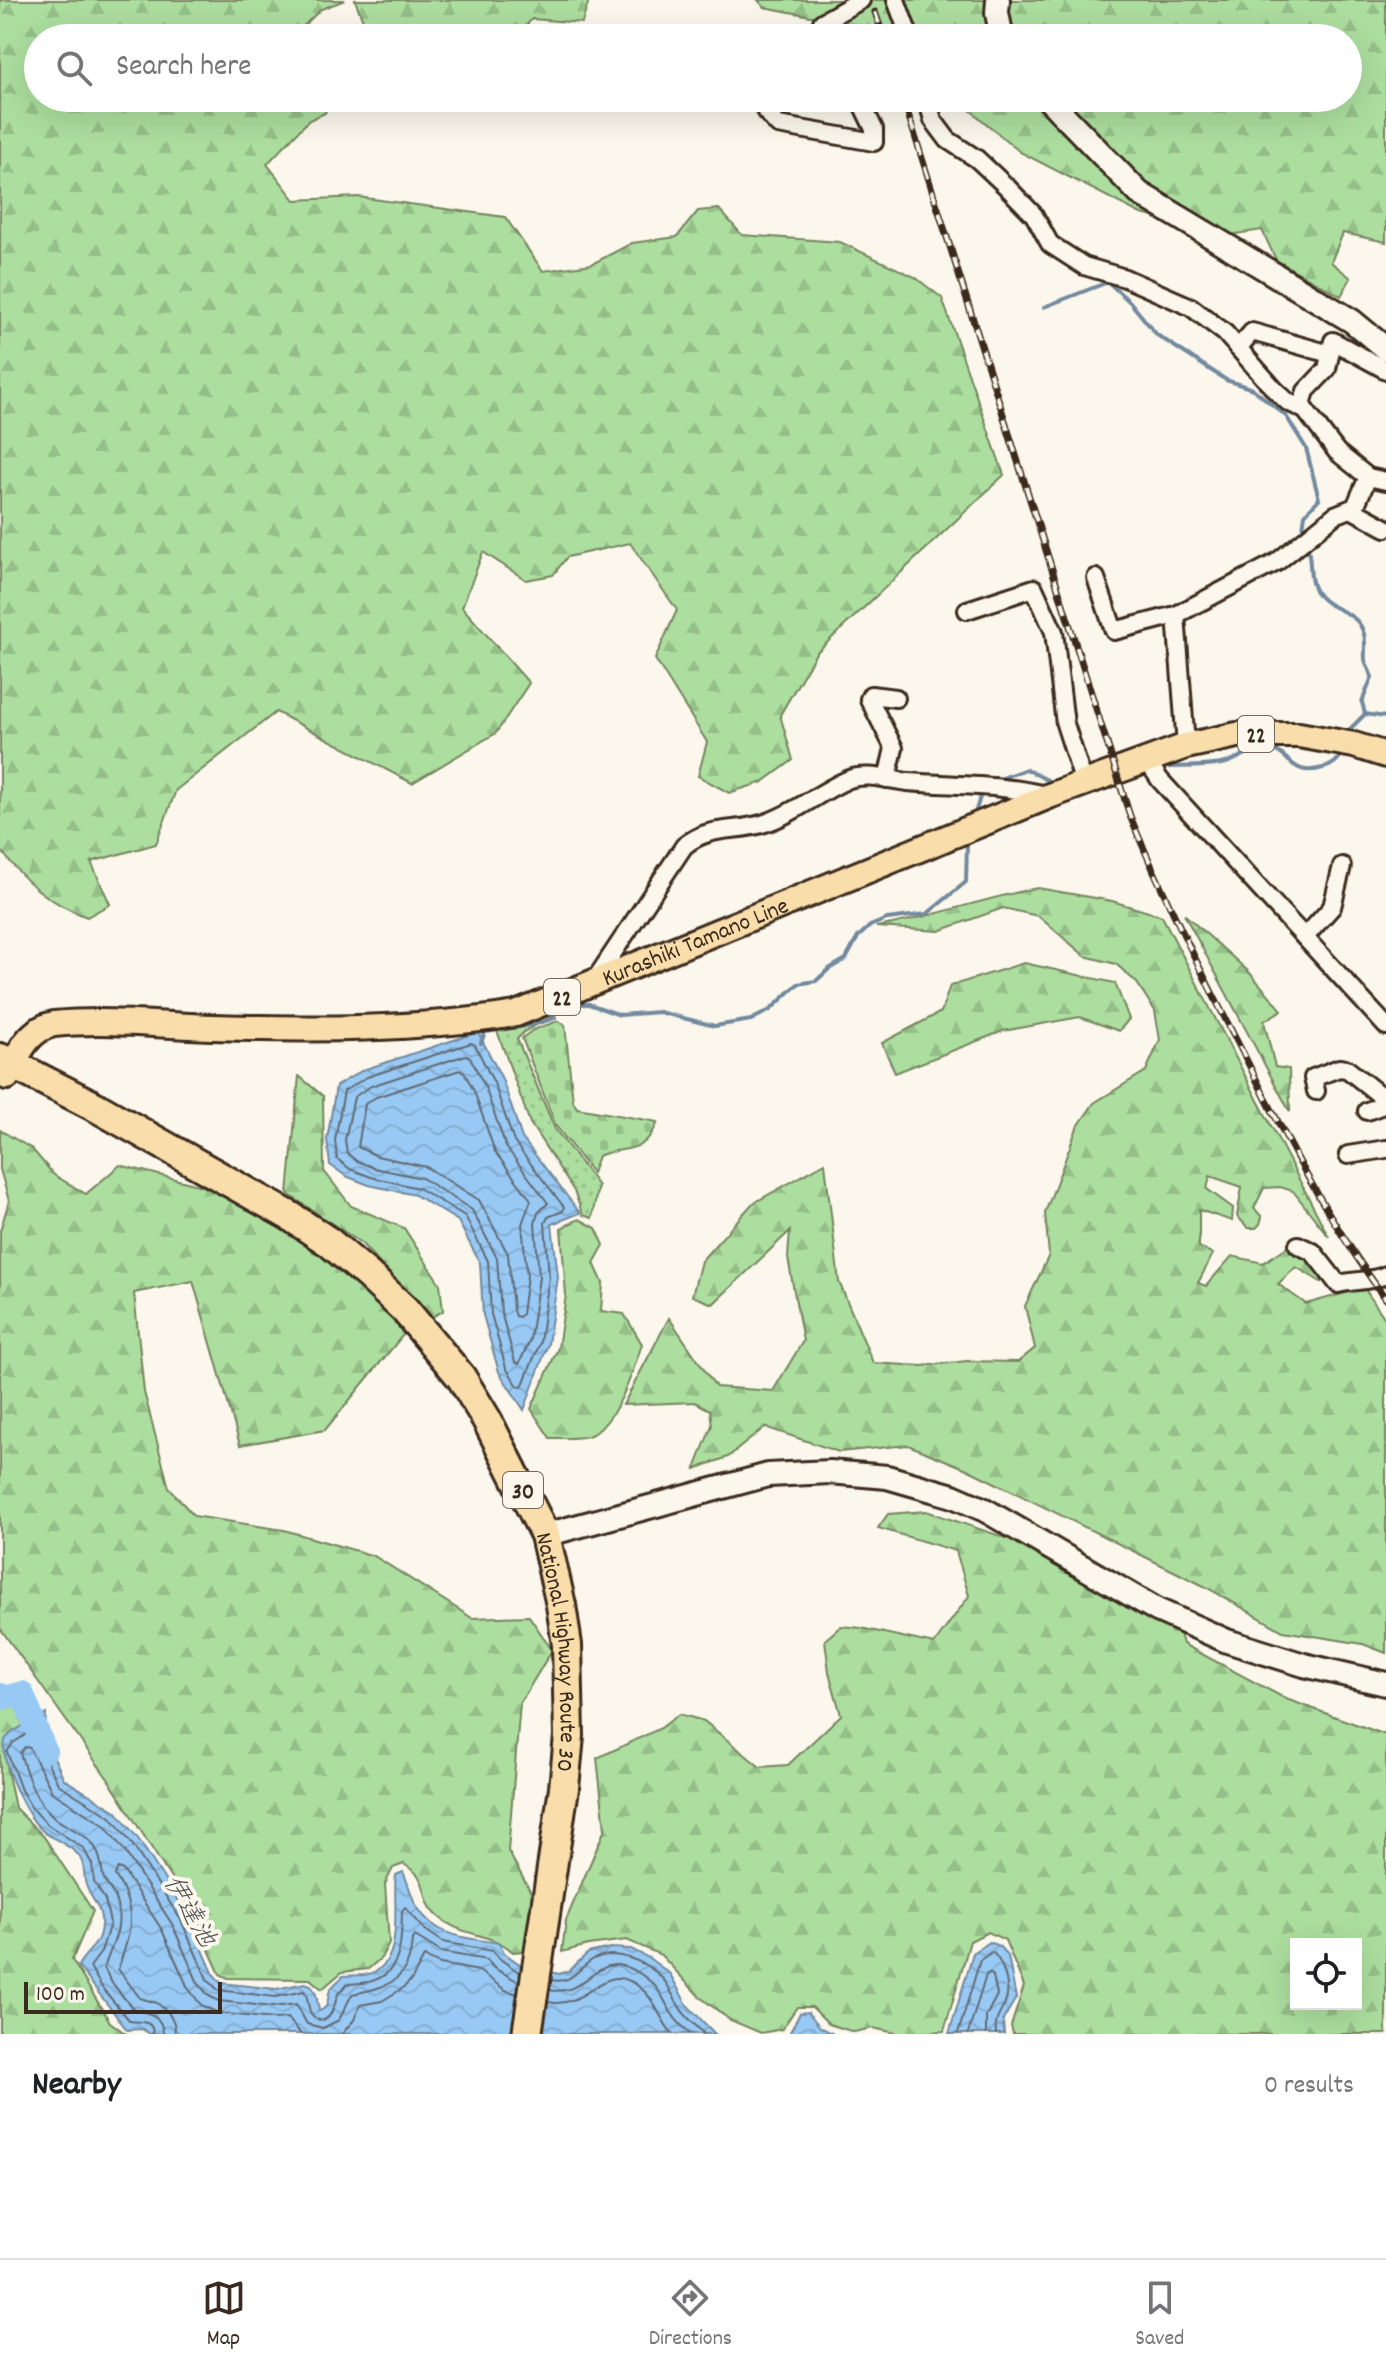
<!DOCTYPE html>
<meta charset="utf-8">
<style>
body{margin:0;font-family:Dekko,"Klee One",sans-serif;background:#f6f6f6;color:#202124}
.controls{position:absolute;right:24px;bottom:24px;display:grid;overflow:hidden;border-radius:0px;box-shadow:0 8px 32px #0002}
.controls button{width:72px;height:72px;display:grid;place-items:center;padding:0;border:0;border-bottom:2px solid #e0e0e0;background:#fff;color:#202124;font:40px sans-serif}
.scale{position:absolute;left:24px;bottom:20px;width:198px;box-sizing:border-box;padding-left:8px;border:4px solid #3b2a1e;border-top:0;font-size:22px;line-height:28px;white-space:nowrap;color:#3b2a1e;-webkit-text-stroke:6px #fbf7ec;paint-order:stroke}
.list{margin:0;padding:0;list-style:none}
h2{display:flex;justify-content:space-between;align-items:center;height:104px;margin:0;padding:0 32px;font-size:34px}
h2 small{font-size:26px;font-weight:400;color:#757577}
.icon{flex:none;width:44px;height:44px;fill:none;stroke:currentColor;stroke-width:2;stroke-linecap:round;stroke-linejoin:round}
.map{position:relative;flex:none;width:1386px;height:2034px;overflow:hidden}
.search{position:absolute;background:#fff;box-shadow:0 8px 32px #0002;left:24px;right:24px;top:24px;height:88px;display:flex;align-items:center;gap:20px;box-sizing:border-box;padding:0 28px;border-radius:44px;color:#757577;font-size:30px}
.sheet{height:224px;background:#fff}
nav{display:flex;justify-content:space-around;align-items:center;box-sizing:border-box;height:112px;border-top:2px solid #e0e0e0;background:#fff;font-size:22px;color:#757577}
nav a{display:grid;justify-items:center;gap:4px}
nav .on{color:#3b2a1e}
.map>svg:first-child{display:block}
</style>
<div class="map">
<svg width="1386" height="2034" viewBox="0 0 1386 2034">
<defs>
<pattern id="grass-dots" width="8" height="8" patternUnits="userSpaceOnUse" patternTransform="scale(2)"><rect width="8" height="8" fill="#acde9f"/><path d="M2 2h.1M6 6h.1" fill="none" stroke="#95bf88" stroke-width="1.8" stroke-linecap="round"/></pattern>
<pattern id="forest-firs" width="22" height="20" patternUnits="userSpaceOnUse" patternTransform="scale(2)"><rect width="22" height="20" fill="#acde9f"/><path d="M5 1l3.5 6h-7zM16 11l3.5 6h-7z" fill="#95bf88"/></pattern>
<pattern id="cemetery-stones" width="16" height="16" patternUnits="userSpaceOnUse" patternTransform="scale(2)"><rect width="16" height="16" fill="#acde9f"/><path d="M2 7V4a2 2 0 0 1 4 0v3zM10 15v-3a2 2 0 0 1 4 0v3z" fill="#95bf88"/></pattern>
<pattern id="water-waves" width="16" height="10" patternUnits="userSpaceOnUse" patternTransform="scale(2)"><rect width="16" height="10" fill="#98c9f4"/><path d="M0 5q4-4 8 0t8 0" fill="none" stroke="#84add1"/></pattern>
</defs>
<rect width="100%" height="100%" fill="#fbf7ec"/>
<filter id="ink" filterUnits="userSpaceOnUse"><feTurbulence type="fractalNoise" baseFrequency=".0125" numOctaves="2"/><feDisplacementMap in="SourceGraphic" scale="16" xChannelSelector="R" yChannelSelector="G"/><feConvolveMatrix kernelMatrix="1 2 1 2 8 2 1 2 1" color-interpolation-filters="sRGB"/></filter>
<g filter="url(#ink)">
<path fill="url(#grass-dots)" stroke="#74845e" stroke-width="2" d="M 551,1011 L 555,1015 L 525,1031 L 517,1039 L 555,1129 L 598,1186 L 592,1218 L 583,1215 L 574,1191 L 530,1123 L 495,1025 Z"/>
<g fill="url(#forest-firs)" stroke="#74845e" stroke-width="2" fill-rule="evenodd">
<path d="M 0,0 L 345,0 L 321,9 L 291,38 L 38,38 L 38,98 L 331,98 L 325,113 L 309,120 L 267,164 L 295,200 L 358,197 L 505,217 L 543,271 L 592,264 L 632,243 L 677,237 L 698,211 L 719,209 L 742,235 L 840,242 L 915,277 L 942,298 L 1004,475 L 816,653 L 780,715 L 793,760 L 763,782 L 729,793 L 698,776 L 707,742 L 655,659 L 677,610 L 630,543 L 567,557 L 553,575 L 526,580 L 483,552 L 462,607 L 529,683 L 496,733 L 412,783 L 276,712 L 176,790 L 156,844 L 91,862 L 110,904 L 87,917 C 47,902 25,882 0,849 Z"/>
<path d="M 355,0 L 589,0 L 582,23 L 532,19 L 514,38 L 370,38 Z"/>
<path d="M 758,0 L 1386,0 L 1386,242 L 1343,233 L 1331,262 L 1351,278 L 1341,296 L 1276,260 L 1262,230 L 1229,235 L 1141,214 L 1020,152 L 956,98 L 1348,98 L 1348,38 L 926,38 L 764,7 Z"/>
<path d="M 1038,888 L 1112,901 L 1162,916 L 1329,1237 L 1293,1191 L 1280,1187 L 1264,1188 L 1254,1208 L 1262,1217 L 1260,1224 L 1256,1228 L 1248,1228 L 1237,1216 L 1242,1187 L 1210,1176 L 1207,1189 L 1233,1208 L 1232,1221 L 1199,1210 L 1199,1247 L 1213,1254 L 1198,1283 L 1206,1286 L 1232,1256 L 1263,1263 L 1287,1247 L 1308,1255 L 1323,1276 L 1321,1282 L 1296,1267 L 1278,1284 L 1306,1304 L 1364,1288 L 1386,1320 L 1386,1653 L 1363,1644 L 1283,1631 L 1204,1586 L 967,1469 L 908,1445 L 839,1452 L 765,1427 L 728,1457 L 695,1469 L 712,1425 L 710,1410 L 695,1402 L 623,1405 L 669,1318 L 716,1387 L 773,1391 L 803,1341 L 788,1258 L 790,1231 L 713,1304 L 692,1296 L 701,1261 L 752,1204 L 825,1163 L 839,1282 L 873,1363 L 922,1366 L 967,1361 L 1018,1362 L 1035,1348 L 1025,1306 L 1049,1255 L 1045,1213 L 1077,1128 L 1094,1103 L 1146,1071 L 1160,1040 L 1155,1011 L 1137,983 L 1116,964 L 1085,956 L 1038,916 L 1003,908 L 939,931 L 876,927 C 931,918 983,898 1038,888 Z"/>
<path d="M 1184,914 L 1249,972 L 1282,1010 L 1264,1021 L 1275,1067 L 1289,1069 L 1290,1112 Z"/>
<path d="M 1024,963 L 1115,983 L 1129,1019 L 1119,1031 L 1080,1017 L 1003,1031 L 895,1073 L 882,1043 L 941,1012 L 950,986 Z"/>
<path d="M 299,1076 L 323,1096 L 324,1171 L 351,1206 L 404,1228 L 440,1284 L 443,1311 L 430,1318 L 361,1243 L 288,1194 Z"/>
<path d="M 0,1130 L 32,1149 L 54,1175 L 86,1194 L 120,1165 L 210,1188 L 296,1229 L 360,1278 L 407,1330 L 325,1430 L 240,1445 L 193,1281 L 134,1293 L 144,1392 L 169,1488 L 194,1516 L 284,1530 L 374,1556 L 472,1618 L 529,1616 L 552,1650 L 520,1703 L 508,1851 L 533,1896 L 524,1951 L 513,1952 C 491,1932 462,1937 439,1917 C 422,1902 428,1891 419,1877 C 417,1872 409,1868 404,1864 L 393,1868 L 385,1884 L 389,1943 L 381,1958 L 368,1969 L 342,1972 L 322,1989 L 310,1979 L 228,1978 L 220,1974 L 191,1910 L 108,1779 L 0,1628 L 0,1231 L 9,1201 L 0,1169 Z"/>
<path d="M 579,1219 L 596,1228 L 604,1245 L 594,1263 L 603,1283 L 601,1311 L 624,1314 L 642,1344 C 634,1369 616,1426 588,1436 C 578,1439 561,1438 550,1438 L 531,1409 L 558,1348 L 566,1295 L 561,1228 Z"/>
<path d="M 926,1511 L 1042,1550 L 1179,1630 L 1183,1644 L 1286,1699 L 1386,1735 L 1386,2034 L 1013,2034 L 1011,2026 L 1024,1986 L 1005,1940 L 988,1932 L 970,1941 L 944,2031 L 900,2034 L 873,2028 L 854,2032 L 829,2024 L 812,2007 L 797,2007 L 782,2029 L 761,2033 L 730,2020 L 700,1997 L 661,1955 L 627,1940 L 588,1945 L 562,1952 L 566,1920 L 605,1829 L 597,1758 L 661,1728 L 679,1714 L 704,1721 L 760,1767 L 788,1765 L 841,1715 L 829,1672 L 825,1640 L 841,1626 L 861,1628 L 934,1644 L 969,1596 L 956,1551 L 878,1528 L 888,1514 ZM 1296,1944 L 1356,1944 L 1356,2004 L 1296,2004 Z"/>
<path d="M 15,1699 L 26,1737 L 7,1769 L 15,1808 L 44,1837 L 93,1911 L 72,1960 L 110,2022 L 126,2034 L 0,2034 L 0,1704 Z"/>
</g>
<path fill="url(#cemetery-stones)" stroke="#74845e" stroke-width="2" d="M 558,1021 L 565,1025 L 573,1101 L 577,1108 L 658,1122 C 642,1158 626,1144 598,1156 L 592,1173 L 556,1126 L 522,1038 L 533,1030 Z"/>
<g fill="url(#water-waves)" stroke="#73899e" stroke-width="2">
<path d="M 478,1032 L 502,1079 L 522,1138 L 580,1213 L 552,1224 L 558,1277 L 548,1344 L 524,1410 L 499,1372 L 483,1315 L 480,1263 L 458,1221 L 415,1195 L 369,1185 L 346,1176 L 330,1165 L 327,1140 L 336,1086 L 363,1070 Z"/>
<path d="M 46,1714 L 45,1738 L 64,1779 L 116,1811 L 139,1840 L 188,1916 L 214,1975 L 221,1983 L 276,1989 L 305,1983 L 311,1985 L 316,1994 L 319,2011 C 331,2007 326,2000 330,1990 C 333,1985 340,1980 343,1976 C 351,1975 362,1976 369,1974 C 406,1963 392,1905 396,1875 L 403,1872 C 409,1884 411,1898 418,1908 C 436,1938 468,1938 499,1943 L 504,1953 L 521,1965 L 559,1974 L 569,1971 L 588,1953 L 610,1948 L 631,1949 L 649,1958 L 670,1974 L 687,2005 L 715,2034 L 150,2034 L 142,2029 L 127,2030 L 78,1966 C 86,1950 100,1947 101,1925 C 103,1908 91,1900 86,1885 C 83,1875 86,1866 79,1856 C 71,1845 54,1840 44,1832 C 26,1817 0,1763 5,1740 C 12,1729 34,1721 46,1714 Z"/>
<path d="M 990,1942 L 999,1946 L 1008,1956 L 1016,1998 L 1003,2020 L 1004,2034 L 949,2034 L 973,1953 Z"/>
<path d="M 808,2012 L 820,2027 L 833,2034 L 789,2034 L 800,2013 Z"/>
</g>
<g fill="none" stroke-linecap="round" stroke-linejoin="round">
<g stroke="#606a74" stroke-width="2">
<path d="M 471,1043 L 475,1045 L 494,1083 L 514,1142 L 564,1207 L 563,1211 L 548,1217 L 545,1223 L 549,1277 L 540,1343 L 522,1387 L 518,1386 L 506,1368 L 491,1314 L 488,1261 L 465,1216 L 418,1188 L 371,1177 L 350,1169 L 337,1159 L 335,1140 L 344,1091 L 367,1077 Z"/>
<path d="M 466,1055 L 470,1057 L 485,1087 L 506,1147 L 548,1203 L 538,1213 L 535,1223 L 539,1277 L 530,1340 L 519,1364 L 515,1362 L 501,1312 L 497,1258 L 472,1210 L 422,1178 L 374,1168 L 355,1160 L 347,1153 L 345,1140 L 354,1097 L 371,1086 Z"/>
<path d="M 460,1070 L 464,1072 L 474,1091 L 495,1152 L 531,1200 L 522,1224 L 527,1276 L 522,1314 L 519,1317 L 515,1316 L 513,1310 L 508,1254 L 479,1200 L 426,1167 L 377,1156 L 358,1147 L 365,1104 L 376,1097 Z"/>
<path d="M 551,1980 C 570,1984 576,1972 589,1962 C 611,1946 647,1961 663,1979 C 670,1986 673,1998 679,2006 C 685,2017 696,2025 704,2034"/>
<path d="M 550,1990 C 592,1999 598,1935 652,1983 C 662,1991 665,2005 673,2015 C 677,2022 684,2028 690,2034"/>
<path d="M 548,2002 C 592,2011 604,1952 645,1992 C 657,2004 661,2022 673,2034"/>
<path d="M 153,2034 C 153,2019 140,2023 130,2021 L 103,1989 L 90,1967 L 101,1952 L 110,1923 L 105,1900 L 94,1882 L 92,1864 L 83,1848 L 48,1825 L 31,1807 L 21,1790 L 7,1752 L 13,1743 L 31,1731 L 37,1733 L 38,1742 L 58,1784 L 111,1817 L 132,1844 L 181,1920 L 207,1979 L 218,1990 L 275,1997 L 304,1991 C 310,1999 306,2009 313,2016 C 330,2031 335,2002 338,1994 C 339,1993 346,1985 347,1984 C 355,1983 364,1984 372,1981 C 404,1971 401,1938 402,1911 L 405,1907 L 424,1929 L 443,1942 L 493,1951 L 500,1959 L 520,1973"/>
<path d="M 163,2034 C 162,2015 150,2013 134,2010 L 112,1983 L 104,1968 C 112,1944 125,1926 115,1898 C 112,1890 105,1884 103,1876 C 101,1864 100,1852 91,1842 C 81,1831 66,1827 55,1818 C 34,1800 28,1778 20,1753 L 25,1747 L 30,1748 L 52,1792 L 104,1825 L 124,1850 L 172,1924 L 198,1983 L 209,1996 L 219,2001 L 273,2007 L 296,2004 L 307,2024 L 323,2028 L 339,2020 L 352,1994 C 387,1987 410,1982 412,1939 L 415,1936 L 441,1952 L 487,1960 L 494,1968 L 519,1982"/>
<path d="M 175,2034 L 174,2023 L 168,2012 L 157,2003 L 140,1998 L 118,1969 C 131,1931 138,1912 115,1875 L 118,1868 L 123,1870 L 162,1930 L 188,1988 L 201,2005 L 218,2013 L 274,2019 L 288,2018 L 301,2034"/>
<path d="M 342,2034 L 354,2020 L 360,2005 L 382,2001 L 403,1988 L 412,1979 L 424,1957 L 440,1964 L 479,1971 L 505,1990 L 517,1994"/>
<path d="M 958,2034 L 980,1960 L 992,1952 C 1002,1960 1009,1983 1007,1996 C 1005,2010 993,2017 996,2034"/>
<path d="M 968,2034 L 986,1975 L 990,1973 L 993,1976 L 997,1995 L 986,2016 L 986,2034"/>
</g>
<g stroke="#73899e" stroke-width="4">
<path d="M 1044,307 L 1108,282 L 1130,302 L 1157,335 L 1226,380 L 1253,389 L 1286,416 L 1306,448 L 1319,499 L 1305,514 L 1302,535"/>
<path d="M 1306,543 C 1313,559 1307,577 1316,592 C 1326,608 1347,609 1358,622 C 1368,635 1364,645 1365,659 C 1366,665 1370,671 1372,677 L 1362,702 L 1365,714 L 1386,717"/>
<path d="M 1346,733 L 1365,714"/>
<path d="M 1162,767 C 1182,766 1207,768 1226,763 C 1239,759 1254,747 1267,748 C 1291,752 1290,778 1323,768 C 1332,766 1338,762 1342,753"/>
<path d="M 997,780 L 1026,769 L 1053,783"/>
<path d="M 975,813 L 981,794"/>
<path d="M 573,1008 L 581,1004 L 589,1004 L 620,1015 L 659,1012 L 715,1026 L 751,1020 L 770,1010 L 798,984 L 816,981 L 829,969 L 846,959 L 858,937 L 870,926 L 887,919 L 927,914 L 966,882 L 967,844"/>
<path d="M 481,1043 L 485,1032 C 510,1028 531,1027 555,1018"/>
</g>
<path stroke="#98c9f4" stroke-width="24" d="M 0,1695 L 3,1698 L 22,1693 L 45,1751"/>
<defs>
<g id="street">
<path d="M 896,0 L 910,38"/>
<path d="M 830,38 L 822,22 L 861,0"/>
<path d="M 761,98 L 766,112 L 778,125 L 874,142 L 874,129 L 859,98"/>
<path d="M 927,98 L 933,120 L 948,140 L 977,159 L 1008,188 L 1034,215 L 1050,244 L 1084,266 L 1125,278 L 1191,307 L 1225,333 L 1275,390 L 1288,402 L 1305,410 L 1337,452 L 1368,477 L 1386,481"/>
<path d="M 1238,348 L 1252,332 L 1330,354"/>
<path d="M 1301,408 L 1306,391 L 1327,369 L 1333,341 L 1386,370"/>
<path d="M 1351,509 L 1386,528"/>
<path d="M 1096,578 L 1114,631 L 1176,615"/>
<path d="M 967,610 L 1034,588 L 1054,632 L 1065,724 L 1084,783"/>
<path d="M 1186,746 L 1176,615 L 1277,562 L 1335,515 L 1355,507 L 1368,477"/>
<path d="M 1146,759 L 1160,780 L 1386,1026"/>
<path d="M 887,779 L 894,748 L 869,699 L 871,695 L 896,698"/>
<path d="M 1305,937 L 1332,907 L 1342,866"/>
<path d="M 593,983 L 684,846 C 711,824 735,833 765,823 C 794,814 819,792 847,780 C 865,772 889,780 908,782 C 955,786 1003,784 1049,796"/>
<path d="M 1316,1091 L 1313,1078 L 1339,1068 L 1347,1069 L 1386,1100"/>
<path d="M 1367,1111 L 1386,1104"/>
<path d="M 1348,1155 L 1386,1149"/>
<path d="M 1298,1245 L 1313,1252 L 1338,1284 C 1355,1280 1370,1282 1386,1275"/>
</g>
<g id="secondary">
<path d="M 998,0 L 997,13 L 1002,38"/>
<path d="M 1047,98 L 1139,193 L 1352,321 L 1386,349"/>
<path d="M 545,1535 L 768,1475 L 830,1472 L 887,1477 L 953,1496 L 985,1510 L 1157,1610 L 1227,1641 L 1304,1665 L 1386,1684"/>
</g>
<g id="primary">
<path id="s1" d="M 7,1077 C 18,1054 28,1029 54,1024 C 106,1019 161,1025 212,1027 C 313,1030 416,1030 516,1014 L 1049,796 L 1186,746 L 1237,735 L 1299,735 L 1354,745 L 1386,755"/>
</g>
<g id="highway">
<path id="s2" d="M 0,1058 L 96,1107 L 290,1216 L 329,1242 L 368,1275 L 405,1310 L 461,1377 L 487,1420 L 545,1535 L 561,1605 L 567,1645 L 569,1736 L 564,1788 L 527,2034"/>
</g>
</defs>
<use href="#street" stroke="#3b2a1e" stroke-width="22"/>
<use href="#secondary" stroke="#3b2a1e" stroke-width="28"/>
<use href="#primary" stroke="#3b2a1e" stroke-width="30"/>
<use href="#highway" stroke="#3b2a1e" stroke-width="34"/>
<use href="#street" stroke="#fbf7ec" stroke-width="16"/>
<use href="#secondary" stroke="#fbf7ec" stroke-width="22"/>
<use href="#primary" stroke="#f9ddab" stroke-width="24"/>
<use href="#highway" stroke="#f9ddab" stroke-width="28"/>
<defs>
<g id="rail">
<path d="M 875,12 L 884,38"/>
<path d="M 903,98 L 1130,816 C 1164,898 1204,978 1245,1057 C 1287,1141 1330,1224 1386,1299"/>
</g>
</defs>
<use href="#rail" stroke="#3b2a1e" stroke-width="7"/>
<use href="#rail" stroke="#fbf7ec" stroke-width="4" stroke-dasharray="12" stroke-linecap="butt"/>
</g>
</g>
<g text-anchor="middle" stroke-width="8" stroke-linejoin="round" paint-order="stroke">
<g fill="#fbf7ec" stroke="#75685c" stroke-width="2">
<rect x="1238" y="716" width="36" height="36" rx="6"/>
<rect x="544" y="979" width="36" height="36" rx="6"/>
<rect x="503" y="1472" width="40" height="36" rx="6"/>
</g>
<g font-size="22" font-weight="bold" fill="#3b2a1e">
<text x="1256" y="742">22</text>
<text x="562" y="1005">22</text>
<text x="523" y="1498">30</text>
</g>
<g font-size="24" fill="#3b2a1e" stroke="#fbf7ec">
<text dy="8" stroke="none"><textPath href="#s1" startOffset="730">Kurashiki Tamano Line</textPath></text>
<text dy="8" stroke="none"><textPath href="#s2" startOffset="864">National Highway Route 30</textPath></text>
</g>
<g font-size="26" font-style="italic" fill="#525254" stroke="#fbf7ec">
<text transform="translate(191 1910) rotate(60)" y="9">伊達池</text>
</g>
</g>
</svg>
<div class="controls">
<button><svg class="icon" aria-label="locate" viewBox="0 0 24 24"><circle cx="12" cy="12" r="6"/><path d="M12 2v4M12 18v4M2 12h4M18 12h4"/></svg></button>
</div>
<div class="scale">100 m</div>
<div class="search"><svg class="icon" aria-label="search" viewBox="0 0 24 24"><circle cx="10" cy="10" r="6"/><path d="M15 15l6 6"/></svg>Search here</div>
</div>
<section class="sheet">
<h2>Nearby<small>0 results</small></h2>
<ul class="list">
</ul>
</section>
<nav>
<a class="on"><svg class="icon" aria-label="map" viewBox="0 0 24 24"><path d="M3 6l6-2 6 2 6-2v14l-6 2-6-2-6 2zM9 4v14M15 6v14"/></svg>Map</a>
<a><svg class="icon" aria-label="directions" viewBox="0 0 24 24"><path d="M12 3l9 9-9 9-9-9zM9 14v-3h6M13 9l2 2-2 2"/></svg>Directions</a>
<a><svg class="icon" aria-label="saved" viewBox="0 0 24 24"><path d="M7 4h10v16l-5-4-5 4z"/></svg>Saved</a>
</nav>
